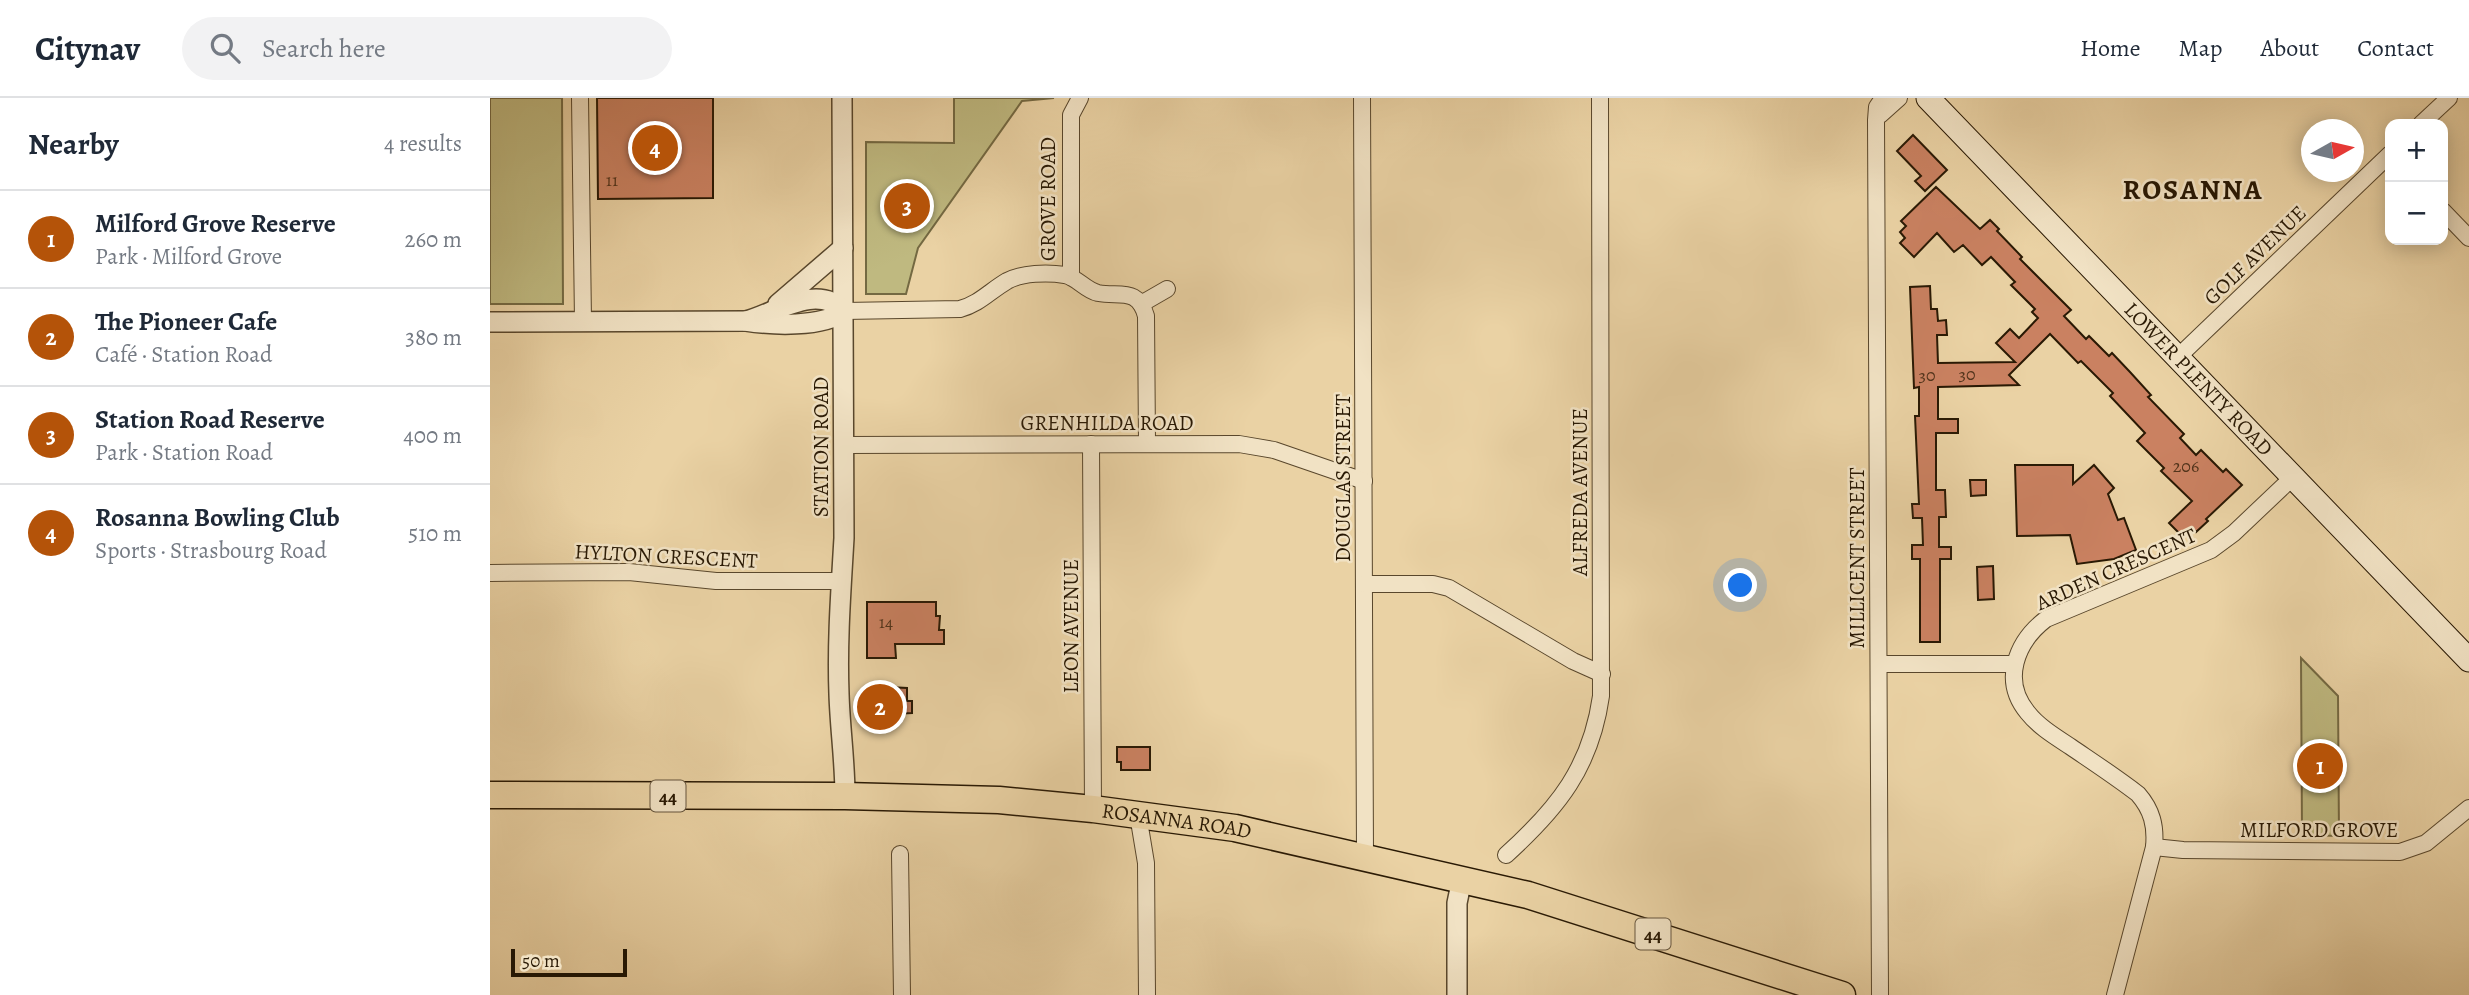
<!DOCTYPE html>
<meta charset="utf-8">
<style>
body{margin:0;font-family:Alegreya,serif;background:#f2f2f3;color:#1f2937}
.controls{position:absolute;right:21px;top:21px;display:grid;overflow:hidden;border-radius:14px;box-shadow:0 4px 18px #0003}
.controls button{width:63px;height:63px;display:grid;place-items:center;padding:0;border:0;border-bottom:2px solid #e0e1e3;background:#fff;color:#1f2937;font:35px sans-serif}
.compass{position:absolute;left:1811px;top:21px;width:63px;height:63px;border-radius:50%;background:#fff;box-shadow:0 4px 18px #0003;rotate:82deg}
.scale{position:absolute;left:21px;bottom:18px;width:116px;box-sizing:border-box;padding-left:7px;border:4px solid #291904;border-top:0;font-size:19px;line-height:24px;white-space:nowrap;color:#291904;-webkit-text-stroke:5px #f1e2c4;paint-order:stroke}
.you{position:absolute;left:1251px;top:488px;width:24px;height:24px;margin:-18px;border:5px solid #fff;border-radius:50%;background:#1a73e8;box-shadow:0 0 0 10px #1a73e833}
.badge{display:grid;place-items:center;width:46px;height:46px;border-radius:50%;background:#b45309;color:#fff;font-size:23px;font-weight:700}
.pin{position:absolute;translate:-50% -50%;border:4px solid #fff;box-shadow:0 2px 7px #0006}
.list{margin:0;padding:0;list-style:none}
h2{display:flex;justify-content:space-between;align-items:center;height:91px;margin:0;padding:0 28px;font-size:30px}
h2 small{font-size:23px;font-weight:400;color:#747a83}
.list li{display:grid;grid-template-columns:46px 1fr auto;gap:21px;align-items:center;box-sizing:border-box;height:98px;padding:0 28px;border-top:2px solid #e0e1e3}
.list b{display:block;font-size:26px;white-space:nowrap}
.list p{margin:0;font-size:23px;white-space:nowrap;color:#747a83}
.list em{font-size:23px;font-style:normal;color:#747a83}
.icon{flex:none;width:38px;height:38px;fill:none;stroke:currentColor;stroke-width:2;stroke-linecap:round;stroke-linejoin:round}
.map{position:relative;flex:none;width:1979px;height:897px;overflow:hidden}
header{display:flex;align-items:center;gap:42px;box-sizing:border-box;height:98px;padding:0 35px;background:#fff;border-bottom:2px solid #e0e1e3}
header strong{font-size:33px}
nav{display:flex;gap:38px;margin-inline-start:auto;font-size:24px}
.search{width:490px;height:63px;background:#f2f2f3;display:flex;align-items:center;gap:18px;box-sizing:border-box;padding:0 24px;border-radius:38px;color:#747a83;font-size:26px}
main{display:flex}
aside{flex:1;background:#fff}
.map>svg:first-child{display:block}
</style>
<header>
<strong>Citynav</strong>
<div class="search"><svg class="icon" aria-label="search" viewBox="0 0 24 24"><circle cx="10" cy="10" r="6"/><path d="M15 15l6 6"/></svg>Search here</div>
<nav><a>Home</a><a>Map</a><a>About</a><a>Contact</a></nav>
</header>
<main>
<aside>
<h2>Nearby<small>4 results</small></h2>
<ul class="list">
<li><span class="badge">1</span><div><b>Milford Grove Reserve</b><p>Park · Milford Grove</p></div><em>260 m</em></li>
<li><span class="badge">2</span><div><b>The Pioneer Cafe</b><p>Café · Station Road</p></div><em>380 m</em></li>
<li><span class="badge">3</span><div><b>Station Road Reserve</b><p>Park · Station Road</p></div><em>400 m</em></li>
<li><span class="badge">4</span><div><b>Rosanna Bowling Club</b><p>Sports · Strasbourg Road</p></div><em>510 m</em></li>
</ul>
</aside>
<div class="map">
<svg width="1979" height="897" viewBox="0 0 1979 897">
<rect width="100%" height="100%" fill="#ead2a4"/>
<filter id="stains"><feTurbulence type="fractalNoise" baseFrequency=".00286" numOctaves="4"/><feColorMatrix values="0 0 0 0 .2 0 0 0 0 .09 0 0 0 0 .02 0 0 0 .5 -.17"/></filter>
<radialGradient id="worn" r=".72"><stop offset=".6" stop-color="#630" stop-opacity="0"/><stop offset="1" stop-color="#630" stop-opacity=".3"/></radialGradient>
<g fill="#bfb980" stroke="#746942" stroke-width="2">
<path d="M 0,0 L 72,0 L 73,206 L 0,206 Z"/>
<path d="M 464,0 L 564,0 L 532,3 L 428,150 L 416,196 L 376,196 L 376,44 L 464,45 Z"/>
<path d="M 1811,560 L 1848,598 L 1849,738 L 1812,737 Z"/>
</g>
<g fill="#ca8161" stroke="#291904" stroke-width="2">
<path d="M 107,0 L 223,0 L 223,100 L 108,101 Z"/>
<path d="M 1423,37 L 1457,72 L 1435,93 L 1425,83 L 1431,78 L 1407,53 Z"/>
<path d="M 1446,89 L 1490,131 L 1500,122 L 1509,131 L 1507,133 L 1532,159 L 1530,161 L 1581,212 L 1574,218 L 1596,241 L 1599,238 L 1619,258 L 1622,255 L 1640,274 L 1661,297 L 1658,299 L 1694,336 L 1690,340 L 1706,357 L 1711,352 L 1733,374 L 1736,371 L 1752,387 L 1716,421 L 1718,423 L 1706,434 L 1702,430 L 1693,439 L 1679,425 L 1702,403 L 1671,373 L 1674,370 L 1647,343 L 1655,335 L 1620,298 L 1623,295 L 1591,263 L 1588,265 L 1560,236 L 1519,277 L 1529,287 L 1448,289 L 1448,321 L 1468,321 L 1468,335 L 1446,335 L 1446,392 L 1455,392 L 1456,419 L 1449,419 L 1449,449 L 1461,449 L 1461,461 L 1450,461 L 1450,544 L 1430,544 L 1430,461 L 1422,461 L 1422,447 L 1433,447 L 1432,420 L 1423,420 L 1422,406 L 1429,406 L 1425,318 L 1429,318 L 1429,289 L 1424,290 L 1420,189 L 1440,188 L 1441,211 L 1447,211 L 1448,223 L 1456,222 L 1457,237 L 1447,237 L 1448,265 L 1525,264 L 1506,245 L 1520,231 L 1529,240 L 1548,220 L 1542,214 L 1545,211 L 1521,187 L 1525,184 L 1501,159 L 1492,167 L 1473,147 L 1464,154 L 1447,135 L 1424,159 L 1410,145 L 1415,140 L 1410,134 L 1416,128 L 1411,123 Z"/>
<path d="M 1525,367 L 1583,367 L 1583,386 L 1604,367 L 1624,390 L 1618,396 L 1628,422 L 1634,420 L 1646,452 L 1624,461 L 1587,466 L 1580,437 L 1527,438 Z"/>
<path d="M 1480,382 L 1496,382 L 1496,397 L 1481,398 Z"/>
<path d="M 1503,468 L 1504,501 L 1488,502 L 1487,469 Z"/>
<path d="M 377,504 L 446,504 L 446,518 L 450,518 L 449,532 L 454,532 L 454,546 L 405,546 L 406,560 L 377,560 Z"/>
<path d="M 377,588 L 417,590 L 417,603 L 422,603 L 422,615 L 377,617 Z"/>
<path d="M 627,649 L 660,649 L 660,672 L 631,672 L 631,664 L 627,664 Z"/>
</g>
<g fill="none" stroke-linecap="round" stroke-linejoin="round">
<defs>
<g id="minor">
<path d="M 90,0 L 93,223"/>
<path d="M 872,0 L 875,759"/>
<path d="M 1390,17 L 1409,0"/>
<path d="M 1931,26 L 1959,0"/>
<path d="M 1953,113 L 1979,140"/>
<path d="M 581,179 L 581,17 L 590,0"/>
<path d="M 651,206 L 677,191"/>
<path d="M 354,213 L 470,211 C 489,206 500,193 517,183 C 532,175 557,174 575,177 C 588,180 595,192 608,195 C 630,199 648,189 656,218 L 657,345"/>
<path d="M 1688,259 L 1900,56"/>
<path d="M 601,346 L 603,711"/>
<path d="M 354,347 L 749,346 L 784,352 L 874,383"/>
<path d="M 0,475 L 139,474 L 226,483 L 351,483"/>
<path d="M 874,486 L 943,486 L 959,490 L 1083,563 L 1112,576"/>
<path d="M 1389,566 L 1524,566"/>
<path d="M 648,717 L 656,765 L 657,897"/>
<path d="M 1664,749 L 1693,752 L 1910,754 L 1936,745 L 1979,710"/>
<path d="M 410,756 L 412,897"/>
<path d="M 1016,757 C 1068,710 1101,669 1111,598 L 1110,0"/>
<path d="M 1390,897 L 1386,22 L 1387,9 L 1393,0"/>
<path d="M 1625,897 L 1664,749 C 1666,728 1662,712 1648,696 C 1626,679 1603,664 1581,649 C 1566,639 1549,629 1538,615 C 1511,583 1526,544 1556,521 L 1721,452 L 1744,435 L 1803,379"/>
</g>
<g id="tertiary">
<path d="M 352,0 L 354,440 C 351,492 347,543 349,596 C 350,630 355,664 355,698"/>
<path d="M 288,206 L 353,150"/>
<path d="M 256,223 C 284,216 327,184 354,213"/>
<path d="M 0,224 L 255,223 C 281,227 333,230 354,213"/>
<path d="M 967,897 L 967,805 L 972,781"/>
</g>
<g id="secondary">
<path id="s1" d="M 1438,0 L 1979,562"/>
</g>
<g id="trunk">
<path id="s2" d="M 0,697 L 355,698 L 509,702 L 603,711 L 745,730 L 1038,797 L 1352,897"/>
</g>
</defs>
<use href="#minor" stroke="#59472c" stroke-width="18"/>
<use href="#tertiary" stroke="#59472c" stroke-width="22"/>
<use href="#secondary" stroke="#291904" stroke-width="25"/>
<use href="#trunk" stroke="#291904" stroke-width="29"/>
<use href="#minor" stroke="#f1e2c4" stroke-width="16"/>
<use href="#tertiary" stroke="#f1e2c4" stroke-width="19"/>
<use href="#secondary" stroke="#f1e2c4" stroke-width="23"/>
<use href="#trunk" stroke="#ead2a4" stroke-width="26"/>
</g>
<g text-anchor="middle" stroke-width="5" stroke-linejoin="round" paint-order="stroke">
<g font-size="18" fill="#51331b">
<text x="122" y="88">11</text>
<text x="1477" y="282">30</text>
<text x="1437" y="283">30</text>
<text x="1696" y="374">206</text>
<text x="396" y="530">14</text>
</g>
<g fill="#f1e2c4" stroke="#65553e" stroke-width="2">
<rect x="160.5" y="682.5" width="35" height="31" rx="5"/>
<rect x="1145.5" y="820.5" width="35" height="31" rx="5"/>
</g>
<g font-size="19" font-weight="bold" fill="#291904">
<text x="178" y="705">44</text>
<text x="1163" y="843">44</text>
</g>
<g font-size="21" fill="#291904" stroke="#f1e2c4">
<text transform="translate(558 101) rotate(-90)" y="7">GROVE ROAD</text>
<text transform="translate(1765 157) rotate(-44)" y="7">GOLF AVENUE</text>
<text dy="7" stroke="none"><textPath href="#s1" startOffset="390">LOWER PLENTY ROAD</textPath></text>
<text x="617" y="332">GRENHILDA ROAD</text>
<text transform="translate(331 349) rotate(-90)" y="7">STATION ROAD</text>
<text transform="translate(853 380) rotate(-90)" y="7">DOUGLAS STREET</text>
<text transform="translate(1090 394) rotate(-90)" y="7">ALFREDA AVENUE</text>
<text transform="translate(176 458) rotate(3)" y="7">HYLTON CRESCENT</text>
<text transform="translate(1367 460) rotate(-90)" y="7">MILLICENT STREET</text>
<text transform="translate(1626 471) rotate(-24)" y="7">ARDEN CRESCENT</text>
<text transform="translate(581 528) rotate(-90)" y="7">LEON AVENUE</text>
<text dy="7" stroke="none"><textPath href="#s2" startOffset="688">ROSANNA ROAD</textPath></text>
<text x="1829" y="739">MILFORD GROVE</text>
</g>
<g font-size="28" font-weight="bold" letter-spacing="2" fill="#291904" stroke="#f1e2c4">
<text x="1703" y="101">ROSANNA</text>
</g>
</g>
<rect width="100%" height="100%" filter="url(#stains)"/>
<rect width="100%" height="100%" fill="url(#worn)"/>
</svg>
<div class="controls">
<button>+</button>
<button>−</button>
</div>
<svg class="compass" viewBox="-18 -18 36 36"><path d="M0-13l5 13h-10z" fill="#e53935"/><path d="M0 13l5-13h-10z" fill="#747a83"/></svg>
<div class="scale">50 m</div>
<div class="you"></div>
<div class="pin badge" style="left:1830px;top:668px">1</div>
<div class="pin badge" style="left:390px;top:609px">2</div>
<div class="pin badge" style="left:417px;top:108px">3</div>
<div class="pin badge" style="left:165px;top:50px">4</div>
</div>
</main>
